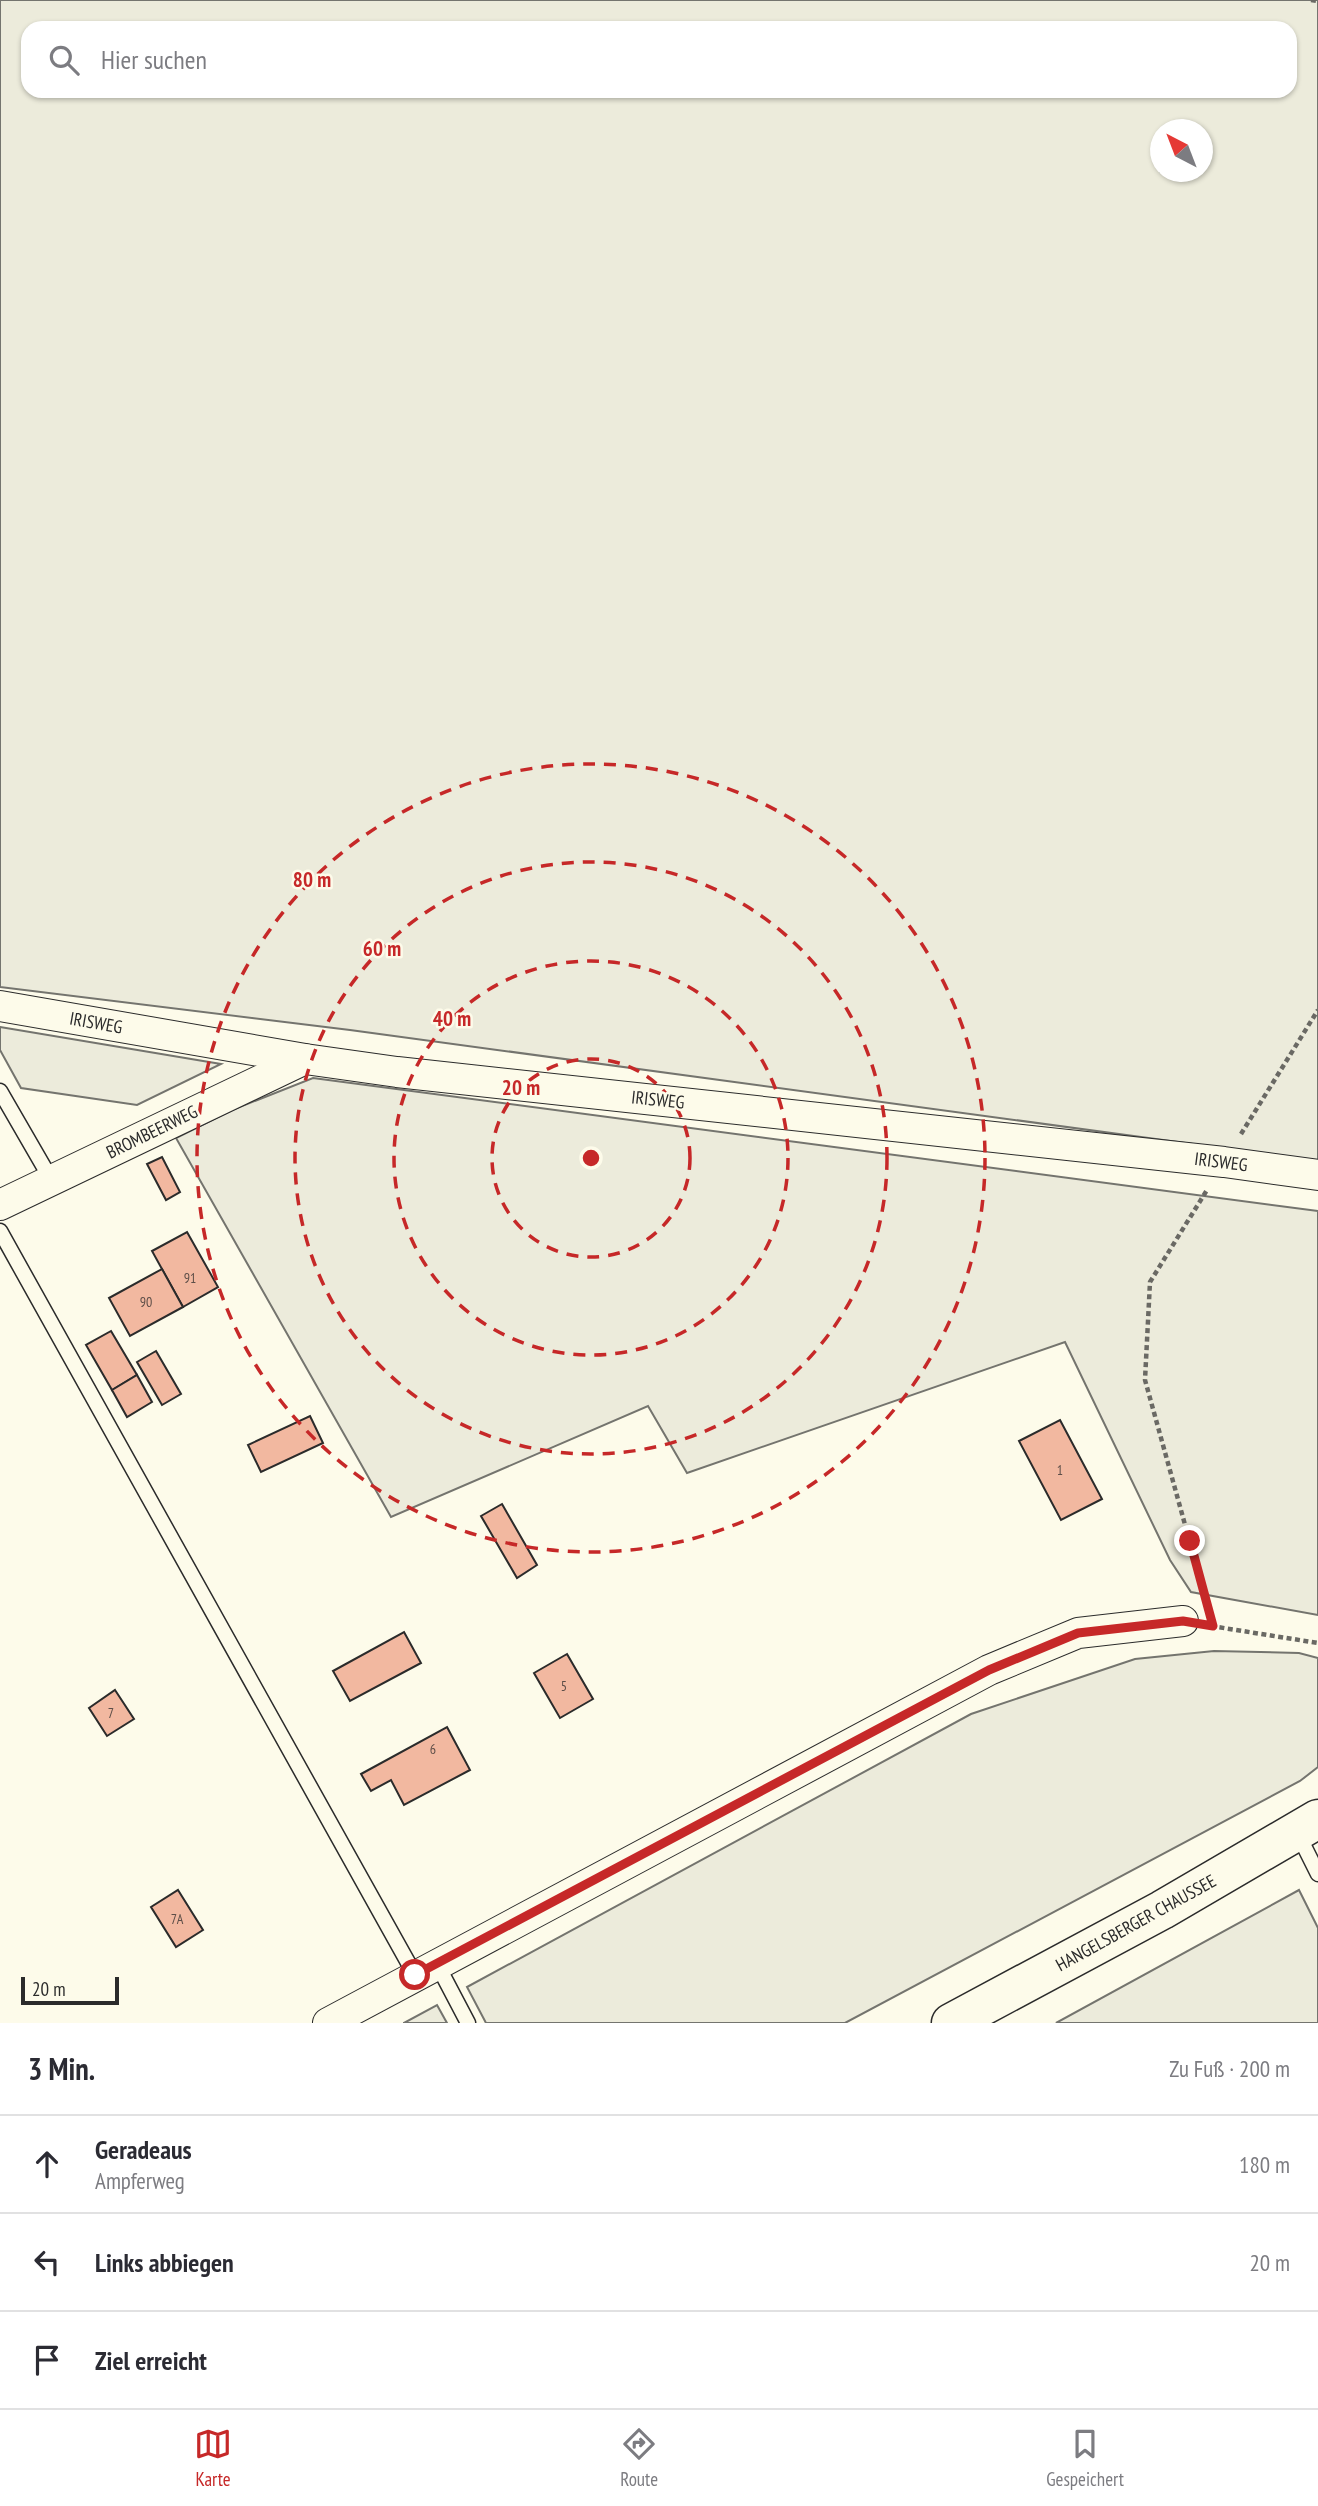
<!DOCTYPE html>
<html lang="de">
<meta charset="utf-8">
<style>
body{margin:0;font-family:"PT Sans Narrow",sans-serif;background:#f7f7f7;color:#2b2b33}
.compass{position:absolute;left:1150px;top:119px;width:63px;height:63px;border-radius:50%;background:#fff;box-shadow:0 2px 5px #0004;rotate:318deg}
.scale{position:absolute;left:21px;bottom:18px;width:98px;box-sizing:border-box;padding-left:7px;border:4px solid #2b2b2b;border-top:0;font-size:19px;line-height:24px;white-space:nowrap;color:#2b2b2b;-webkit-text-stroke:5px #fdfbea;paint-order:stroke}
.stop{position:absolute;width:21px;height:21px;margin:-16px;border:5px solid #c62828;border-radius:50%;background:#fff}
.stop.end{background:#c62828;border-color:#fff;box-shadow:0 2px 7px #0008}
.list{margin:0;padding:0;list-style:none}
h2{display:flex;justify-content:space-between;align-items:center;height:91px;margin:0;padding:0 28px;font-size:30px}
h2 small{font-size:23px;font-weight:400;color:#7c7c81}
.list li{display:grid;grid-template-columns:46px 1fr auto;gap:21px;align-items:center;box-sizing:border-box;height:98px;padding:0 28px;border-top:2px solid #e1e1e2}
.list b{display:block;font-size:26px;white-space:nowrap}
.list p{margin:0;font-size:23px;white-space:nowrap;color:#7c7c81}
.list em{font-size:23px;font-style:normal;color:#7c7c81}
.icon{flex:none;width:38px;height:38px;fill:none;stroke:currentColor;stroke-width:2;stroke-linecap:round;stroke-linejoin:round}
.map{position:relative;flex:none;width:1318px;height:2023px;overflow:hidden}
.search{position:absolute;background:#fff;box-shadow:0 2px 5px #0004;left:21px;right:21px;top:21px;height:77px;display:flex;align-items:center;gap:18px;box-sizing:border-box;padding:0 24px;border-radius:21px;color:#7c7c81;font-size:26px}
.sheet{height:385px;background:#fff}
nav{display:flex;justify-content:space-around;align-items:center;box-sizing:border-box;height:98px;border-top:2px solid #e1e1e2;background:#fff;font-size:19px;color:#7c7c81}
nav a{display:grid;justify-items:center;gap:4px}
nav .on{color:#c62828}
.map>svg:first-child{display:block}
</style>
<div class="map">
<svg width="1318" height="2023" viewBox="0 0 1318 2023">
<rect width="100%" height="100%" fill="#fdfbea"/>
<g fill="#ecebdb" stroke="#74746e" stroke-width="2" fill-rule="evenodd">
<path d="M 0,0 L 1318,0 L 1318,1161 L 350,1030 L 0,987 ZM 28,28 L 1290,28 L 1290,91 L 28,91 ZM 1160,130 L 1202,130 L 1202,172 L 1160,172 Z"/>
<path d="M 0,1027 L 221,1064 L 137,1105 L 21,1088 L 0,1050 Z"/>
<path d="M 313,1078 L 1318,1211 L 1318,1615 L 1191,1592 L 1170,1560 L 1065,1342 L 687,1473 L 648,1406 L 391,1517 L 176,1138 L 232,1110 Z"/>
<path d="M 1214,1651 L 1299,1653 L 1318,1658 L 1318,1767 L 1300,1781 L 845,2023 L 486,2023 L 467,1987 L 971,1714 L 1135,1659 Z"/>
<path d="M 1299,1890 L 1318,1928 L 1318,2023 L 1056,2023 Z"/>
<path d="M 437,2005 L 447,2023 L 403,2023 L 404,2023 Z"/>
</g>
<g fill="#f2b8a0" stroke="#2b2b2b" stroke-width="2">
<path d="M 162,1157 L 180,1192 L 166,1200 L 147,1164 Z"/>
<path d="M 187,1232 L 218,1287 L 183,1307 L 152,1251 Z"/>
<path d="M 162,1269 L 183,1307 L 130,1336 L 109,1298 Z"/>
<path d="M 111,1331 L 137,1375 L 112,1390 L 86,1345 Z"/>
<path d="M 156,1351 L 181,1394 L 162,1405 L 137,1362 Z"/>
<path d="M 137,1375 L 152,1402 L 127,1417 L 112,1390 Z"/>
<path d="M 310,1416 L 323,1443 L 261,1472 L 248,1445 Z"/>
<path d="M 1060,1420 L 1102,1499 L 1061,1520 L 1019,1441 Z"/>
<path d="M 502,1504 L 537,1565 L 517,1578 L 481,1516 Z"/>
<path d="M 404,1632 L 421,1663 L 350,1701 L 333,1671 Z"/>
<path d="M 567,1654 L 593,1699 L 560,1718 L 534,1673 Z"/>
<path d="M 115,1690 L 134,1719 L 107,1736 L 89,1708 Z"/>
<path d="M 447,1727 L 470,1770 L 404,1805 L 391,1780 L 371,1791 L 361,1774 Z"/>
<path d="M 178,1890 L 203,1930 L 176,1947 L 151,1907 Z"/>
</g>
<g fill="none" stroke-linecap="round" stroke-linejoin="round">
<defs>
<g id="lane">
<path d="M 0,1091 L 52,1181"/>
<path d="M 0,1231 L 415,1975"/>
<path d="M 1298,1834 L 1318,1874"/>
<path d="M 437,1964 L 468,2023"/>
</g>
<g id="street">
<path d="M 0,1006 L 305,1059 L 397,1072 L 1224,1162 L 1318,1175"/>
<path d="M 0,1205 L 305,1059"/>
<path d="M 328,2023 L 989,1670 L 1078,1633 L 1183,1621"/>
</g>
<path id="secondary" d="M 951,2023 L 1162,1910 L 1318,1819"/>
</defs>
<use href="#lane" stroke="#2b2b2b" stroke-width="17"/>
<use href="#street" stroke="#2b2b2b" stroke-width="32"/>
<use href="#secondary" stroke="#2b2b2b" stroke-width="41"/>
<g stroke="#6a6964" stroke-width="4.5" stroke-dasharray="5 3.5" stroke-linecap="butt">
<path d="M 1311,0 L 1318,1"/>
<path d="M 1241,1134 L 1318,1010"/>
<path d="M 1205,1597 L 1145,1380 L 1150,1282 L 1207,1190"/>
<path d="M 1211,1626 L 1318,1643"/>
</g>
<use href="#lane" stroke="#fdfbea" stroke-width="14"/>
<use href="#street" stroke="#fdfbea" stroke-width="30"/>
<use href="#secondary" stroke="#fdfbea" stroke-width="38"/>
</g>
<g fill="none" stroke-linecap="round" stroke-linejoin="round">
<path stroke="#c62828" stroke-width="9" d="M 415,1975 L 989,1670 L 1078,1633 L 1183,1621 L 1213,1626 L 1190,1541"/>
</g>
<g fill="none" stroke="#c62828" stroke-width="3.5" stroke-dasharray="12 9">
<circle cx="591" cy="1158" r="99"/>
<circle cx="591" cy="1158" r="197"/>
<circle cx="591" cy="1158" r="296"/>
<circle cx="591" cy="1158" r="394"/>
</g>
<g text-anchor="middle" stroke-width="5" stroke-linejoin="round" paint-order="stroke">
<g font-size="14" fill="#5d4e48">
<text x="190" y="1283">91</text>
<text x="146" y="1307">90</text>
<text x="1060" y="1475">1</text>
<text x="564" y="1691">5</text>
<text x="111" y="1718">7</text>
<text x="433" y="1754">6</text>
<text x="177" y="1924">7A</text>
</g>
<g font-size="18" fill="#2b2b2b" stroke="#fdfbea">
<text transform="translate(96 1023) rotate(10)" y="6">IRISWEG</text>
<text transform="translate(658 1100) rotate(6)" y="6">IRISWEG</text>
<text transform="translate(152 1132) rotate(-26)" y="6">BROMBEERWEG</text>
<text transform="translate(1221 1162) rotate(7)" y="6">IRISWEG</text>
<text transform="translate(1136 1923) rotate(-29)" y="6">HANGELSBERGER CHAUSSEE</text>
</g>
</g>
<circle cx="591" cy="1158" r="10" fill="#c62828" stroke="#fdfbea" stroke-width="3.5"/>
<g font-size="21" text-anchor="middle" font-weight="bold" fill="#c62828" stroke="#fdfbea" stroke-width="5" stroke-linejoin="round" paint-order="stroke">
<text x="312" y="887">80 m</text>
<text x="382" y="956">60 m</text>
<text x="452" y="1026">40 m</text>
<text x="521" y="1095">20 m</text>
</g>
</svg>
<svg class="compass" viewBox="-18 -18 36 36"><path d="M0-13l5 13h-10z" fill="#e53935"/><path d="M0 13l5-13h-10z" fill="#7c7c81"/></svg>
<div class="scale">20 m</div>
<div class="stop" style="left:415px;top:1975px"></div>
<div class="stop end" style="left:1190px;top:1541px"></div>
<div class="search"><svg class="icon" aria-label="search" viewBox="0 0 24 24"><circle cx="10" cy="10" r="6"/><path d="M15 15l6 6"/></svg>Hier suchen</div>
</div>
<section class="sheet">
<h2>3 Min.<small>Zu Fuß · 200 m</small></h2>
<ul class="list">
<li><svg class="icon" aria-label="ahead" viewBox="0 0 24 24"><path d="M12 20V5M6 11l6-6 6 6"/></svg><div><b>Geradeaus</b><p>Ampferweg</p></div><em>180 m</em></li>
<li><svg class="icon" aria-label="left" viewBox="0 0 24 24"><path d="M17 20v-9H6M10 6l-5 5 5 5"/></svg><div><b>Links abbiegen</b></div><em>20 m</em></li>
<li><svg class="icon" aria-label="arrive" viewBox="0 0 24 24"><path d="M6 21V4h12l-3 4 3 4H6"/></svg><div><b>Ziel erreicht</b></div></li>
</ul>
</section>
<nav>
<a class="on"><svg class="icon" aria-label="map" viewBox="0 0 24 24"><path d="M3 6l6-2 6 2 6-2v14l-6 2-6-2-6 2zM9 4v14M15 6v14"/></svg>Karte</a>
<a><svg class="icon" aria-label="directions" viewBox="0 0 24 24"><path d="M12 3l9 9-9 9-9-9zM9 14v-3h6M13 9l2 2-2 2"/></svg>Route</a>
<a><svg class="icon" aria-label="saved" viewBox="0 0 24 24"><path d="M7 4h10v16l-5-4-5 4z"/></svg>Gespeichert</a>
</nav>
